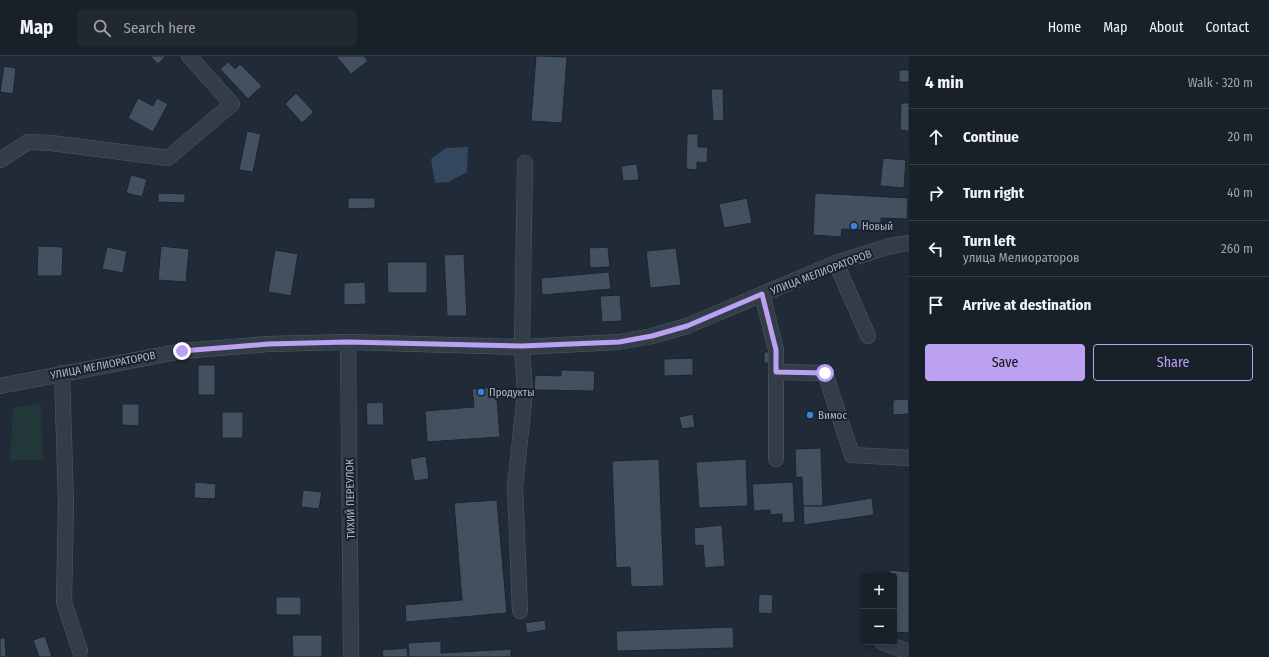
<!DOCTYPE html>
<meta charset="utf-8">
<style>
body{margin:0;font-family:"Fira Sans Condensed",sans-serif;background:#212831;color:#f1f3f6}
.controls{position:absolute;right:12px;bottom:12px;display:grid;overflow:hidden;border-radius:4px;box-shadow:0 2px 6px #0003}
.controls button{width:36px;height:36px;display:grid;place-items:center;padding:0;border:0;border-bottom:1px solid #363e46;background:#182029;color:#f1f3f6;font:20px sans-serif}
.stop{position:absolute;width:12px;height:12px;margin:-9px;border:3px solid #bca0f2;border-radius:50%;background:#fff}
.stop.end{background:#bca0f2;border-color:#fff;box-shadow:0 1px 4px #0008}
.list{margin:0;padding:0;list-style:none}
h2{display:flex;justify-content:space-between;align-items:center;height:52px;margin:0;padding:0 16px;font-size:17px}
h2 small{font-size:13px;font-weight:400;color:#9fa3a8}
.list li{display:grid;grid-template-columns:26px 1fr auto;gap:12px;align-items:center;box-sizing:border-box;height:56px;padding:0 16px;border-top:1px solid #363e46}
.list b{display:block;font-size:15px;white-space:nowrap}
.list p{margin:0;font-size:13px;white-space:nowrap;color:#9fa3a8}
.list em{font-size:13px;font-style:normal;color:#9fa3a8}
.actions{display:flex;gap:8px;padding:12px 16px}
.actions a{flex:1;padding:9px 0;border:1px solid #bca0f2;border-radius:4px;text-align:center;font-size:14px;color:#bca0f2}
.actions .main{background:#bca0f2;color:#111}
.icon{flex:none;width:22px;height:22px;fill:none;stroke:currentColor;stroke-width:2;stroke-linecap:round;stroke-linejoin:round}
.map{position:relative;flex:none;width:909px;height:601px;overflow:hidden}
header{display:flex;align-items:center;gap:24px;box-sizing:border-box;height:56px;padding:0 20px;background:#182029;border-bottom:1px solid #363e46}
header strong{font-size:19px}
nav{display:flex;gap:22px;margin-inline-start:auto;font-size:14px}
.search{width:280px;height:36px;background:#212831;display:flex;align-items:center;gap:10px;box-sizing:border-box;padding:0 14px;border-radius:4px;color:#9fa3a8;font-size:15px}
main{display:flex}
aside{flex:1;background:#182029}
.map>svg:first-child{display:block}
</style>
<header>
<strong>Map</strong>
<div class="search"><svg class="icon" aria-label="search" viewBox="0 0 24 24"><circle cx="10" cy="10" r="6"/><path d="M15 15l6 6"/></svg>Search here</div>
<nav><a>Home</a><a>Map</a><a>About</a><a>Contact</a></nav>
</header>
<main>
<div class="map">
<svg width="909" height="601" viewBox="0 0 909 601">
<rect width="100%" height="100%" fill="#202b37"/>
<path fill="#223738" d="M 41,348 L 43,404 L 10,404 L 13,351 Z"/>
<path fill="#33475f" d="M 468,91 L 467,116 L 449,126 L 435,127 L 431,103 L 446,92 Z"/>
<g fill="#43505f" stroke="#1b242e">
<path d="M 150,0 L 166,0 L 158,8 Z"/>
<path d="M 336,0 L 364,0 L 368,5 L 351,18 Z"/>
<path d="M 536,0 L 567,1 L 562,67 L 531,65 Z"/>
<path d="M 228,6 L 235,13 L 240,8 L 262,30 L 248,43 L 220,13 Z"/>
<path d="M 4,10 L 16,12 L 13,38 L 0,36 Z"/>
<rect x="899" y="14" width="10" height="12"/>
<path d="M 711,33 L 723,33 L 724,64 L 713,65 Z"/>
<path d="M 296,37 L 314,56 L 302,67 L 285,48 Z"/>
<path d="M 138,42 L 153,50 L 157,42 L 168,48 L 153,76 L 128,62 Z"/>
<path d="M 901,47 L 909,47 L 909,75 L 900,74 Z"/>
<path d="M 247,75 L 261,78 L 253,116 L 239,114 Z"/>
<path d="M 687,78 L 698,78 L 698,91 L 708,91 L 707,107 L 697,106 L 697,114 L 686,113 Z"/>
<path d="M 883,102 L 906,104 L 904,132 L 880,130 Z"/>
<path d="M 637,108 L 639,124 L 623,125 L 621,110 Z"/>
<path d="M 131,119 L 147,123 L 142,141 L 126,137 Z"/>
<path d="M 158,137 L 185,138 L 185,147 L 158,146 Z"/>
<path d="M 815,137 L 908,142 L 907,163 L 881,162 L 881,169 L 868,169 L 868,174 L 842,173 L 841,181 L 813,179 Z"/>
<path d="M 348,142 L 375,142 L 375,152 L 348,153 Z"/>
<path d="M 747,142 L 752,167 L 724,172 L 719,148 Z"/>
<path d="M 38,190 L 63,191 L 62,220 L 37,220 Z"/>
<path d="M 161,190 L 189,193 L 186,226 L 158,224 Z"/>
<path d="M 107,191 L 127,195 L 123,217 L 102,213 Z"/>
<path d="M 608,191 L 610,211 L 590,212 L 589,192 Z"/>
<path d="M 676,192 L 681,229 L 650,232 L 646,195 Z"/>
<path d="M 275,194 L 298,198 L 291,240 L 268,236 Z"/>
<path d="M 464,198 L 467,260 L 447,260 L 444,199 Z"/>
<path d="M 387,206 L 427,206 L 427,237 L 388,237 Z"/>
<path d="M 609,216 L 611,233 L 542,239 L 541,222 Z"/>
<path d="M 365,226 L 366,248 L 344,249 L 344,227 Z"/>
<path d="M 620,239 L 622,265 L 602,266 L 600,240 Z"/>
<rect x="764" y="296" width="8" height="11"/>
<path d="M 693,302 L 693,319 L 664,320 L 664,303 Z"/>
<rect x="198" y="309" width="17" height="30"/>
<path d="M 561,314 L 595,315 L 594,335 L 534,334 L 535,319 L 561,320 Z"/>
<path d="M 496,331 L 500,381 L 427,386 L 425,355 L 474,351 L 472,333 Z"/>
<path d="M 908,343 L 909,358 L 893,359 L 893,344 Z"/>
<path d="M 383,346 L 384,369 L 367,369 L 366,347 Z"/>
<path d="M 122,348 L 139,348 L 139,370 L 122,369 Z"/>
<rect x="222" y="356" width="21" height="26"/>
<path d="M 693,358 L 695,371 L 682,373 L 679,361 Z"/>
<path d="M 821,392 L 823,450 L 803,450 L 802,421 L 796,422 L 795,393 Z"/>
<path d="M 426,400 L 429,423 L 414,425 L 410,403 Z"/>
<path d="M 659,403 L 664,530 L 631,531 L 630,511 L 616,512 L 612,405 Z"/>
<path d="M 746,403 L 748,450 L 699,452 L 696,406 Z"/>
<path d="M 195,426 L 216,428 L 215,443 L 194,442 Z"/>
<path d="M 793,426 L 795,466 L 782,467 L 782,458 L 770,459 L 770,454 L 754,455 L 752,428 Z"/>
<path d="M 303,434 L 322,436 L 319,453 L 301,451 Z"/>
<path d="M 872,442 L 874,459 L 804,469 L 803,450 L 823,450 Z"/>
<path d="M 497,444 L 507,557 L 406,566 L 405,549 L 462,544 L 454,447 Z"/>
<path d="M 722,469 L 725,510 L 705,512 L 703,489 L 695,490 L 694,472 Z"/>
<path d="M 890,514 L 909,516 L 909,577 L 894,576 L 894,520 L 890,520 Z"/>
<path d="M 759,538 L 773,539 L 772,558 L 758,557 Z"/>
<rect x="276" y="541" width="25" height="18"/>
<path d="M 545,564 L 546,574 L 527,577 L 525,567 Z"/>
<path d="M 733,571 L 734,592 L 617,595 L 616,575 Z"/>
<path d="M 292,579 L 322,579 L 322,601 L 293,601 Z"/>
<path d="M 45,580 L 52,601 L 39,601 L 33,584 Z"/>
<path d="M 0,582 L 5,582 L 6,601 L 0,601 Z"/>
<path d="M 441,585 L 441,597 L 511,593 L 511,601 L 409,601 L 408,587 Z"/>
<path d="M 407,592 L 408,601 L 383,601 L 382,594 Z"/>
</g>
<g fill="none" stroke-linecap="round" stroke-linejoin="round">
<defs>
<g id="minor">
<path d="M 0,104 L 28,86 L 51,87 L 168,102 L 232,48 L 189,0"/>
<path d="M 836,207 L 868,280"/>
<path d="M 762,238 L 776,294 L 776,403"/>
<path d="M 348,286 L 351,601"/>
<path d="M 776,316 L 825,317 L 852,399 L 909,402"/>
<path d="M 62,317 L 66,447 L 64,546 L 80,595"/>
<path d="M 0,330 L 182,295 L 268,288 L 348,286 L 522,291 L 619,286 L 652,280 L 687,270 L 836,207 L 890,190 L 909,187"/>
<path d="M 520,555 L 515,430 L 525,337 L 522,291 L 525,107"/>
<path d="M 882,586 L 909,596"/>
</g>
</defs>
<use href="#minor" stroke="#515a66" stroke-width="16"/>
<use href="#minor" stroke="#333d48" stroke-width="15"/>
</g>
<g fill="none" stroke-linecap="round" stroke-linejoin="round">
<path stroke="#bca0f2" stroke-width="5" d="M 182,295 L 268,288 L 348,286 L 522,290 L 619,286 L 652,280 L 687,270 L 762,238 L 776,294 L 776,316 L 825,317"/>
</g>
<g fill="#3f7fe0" stroke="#19222c" stroke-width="1.5">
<circle cx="854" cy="170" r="4"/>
<circle cx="481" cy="336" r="4"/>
<circle cx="810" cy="359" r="4"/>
</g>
<g text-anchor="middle" stroke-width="4" stroke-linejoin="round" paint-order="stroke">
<g font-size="11" fill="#aeb7c5" stroke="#19222c" text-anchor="start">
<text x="862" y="174">Новый</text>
<text x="489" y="340">Продукты</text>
<text x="818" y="363">Вимос</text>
</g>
<g font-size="11" fill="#aeb7c5" stroke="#19222c">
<text transform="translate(821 216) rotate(-21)" y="4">УЛИЦА МЕЛИОРАТОРОВ</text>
<text transform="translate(103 309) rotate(-11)" y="4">УЛИЦА МЕЛИОРАТОРОВ</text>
<text transform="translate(350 443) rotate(-91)" y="4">ТИХИЙ ПЕРЕУЛОК</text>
</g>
</g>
</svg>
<div class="controls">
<button>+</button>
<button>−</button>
</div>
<div class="stop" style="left:825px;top:317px"></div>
<div class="stop end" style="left:182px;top:295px"></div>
</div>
<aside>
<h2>4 min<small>Walk · 320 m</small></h2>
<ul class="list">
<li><svg class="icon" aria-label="ahead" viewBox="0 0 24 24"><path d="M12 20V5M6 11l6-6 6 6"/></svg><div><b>Continue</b></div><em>20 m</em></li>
<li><svg class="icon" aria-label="right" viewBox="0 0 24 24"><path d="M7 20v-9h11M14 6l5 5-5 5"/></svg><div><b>Turn right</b></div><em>40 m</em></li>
<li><svg class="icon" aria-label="left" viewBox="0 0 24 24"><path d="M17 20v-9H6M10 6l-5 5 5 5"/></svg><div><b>Turn left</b><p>улица Мелиораторов</p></div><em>260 m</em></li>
<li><svg class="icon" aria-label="arrive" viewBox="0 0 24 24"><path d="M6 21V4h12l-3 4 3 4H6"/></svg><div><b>Arrive at destination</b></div></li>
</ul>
<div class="actions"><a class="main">Save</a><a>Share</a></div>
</aside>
</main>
